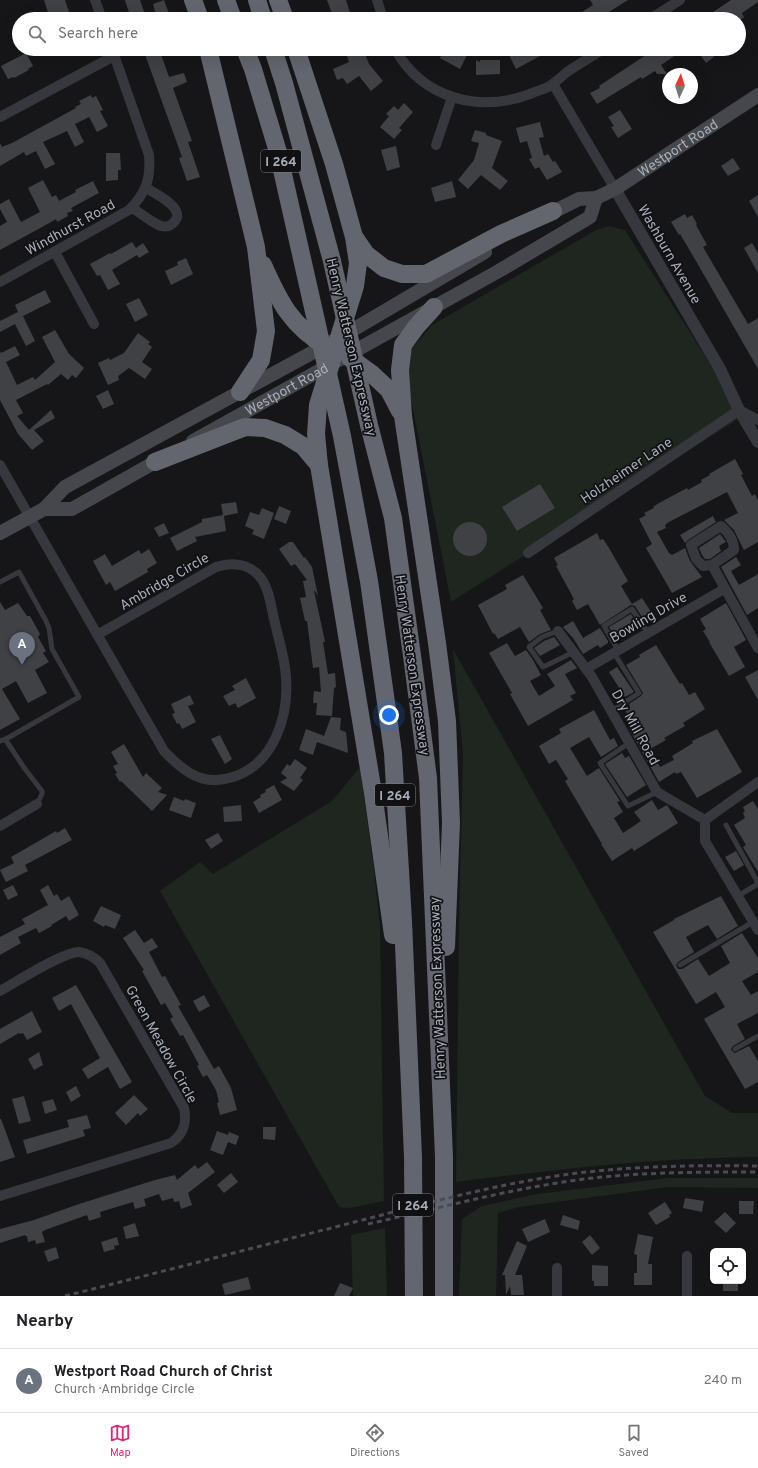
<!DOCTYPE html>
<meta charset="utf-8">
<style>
body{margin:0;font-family:Overpass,sans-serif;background:#f6f6f6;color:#202124}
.controls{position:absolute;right:12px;bottom:12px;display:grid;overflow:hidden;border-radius:6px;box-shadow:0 4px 16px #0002}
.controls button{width:36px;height:36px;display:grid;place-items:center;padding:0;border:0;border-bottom:1px solid #e0e0e0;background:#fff;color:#202124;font:20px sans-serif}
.compass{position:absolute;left:662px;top:68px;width:36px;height:36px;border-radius:50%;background:#fff;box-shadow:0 4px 16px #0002;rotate:4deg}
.you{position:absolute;left:389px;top:715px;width:14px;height:14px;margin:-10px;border:3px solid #fff;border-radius:50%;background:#1a73e8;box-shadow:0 0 0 6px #1a73e833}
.badge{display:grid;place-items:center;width:26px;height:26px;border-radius:50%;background:#db2777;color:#fff;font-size:13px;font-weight:700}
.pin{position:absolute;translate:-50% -33px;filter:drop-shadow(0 1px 2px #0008)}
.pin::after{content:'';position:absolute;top:21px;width:14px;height:12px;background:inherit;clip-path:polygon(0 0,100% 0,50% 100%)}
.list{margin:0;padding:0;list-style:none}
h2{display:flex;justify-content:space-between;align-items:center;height:52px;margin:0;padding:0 16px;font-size:17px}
h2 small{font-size:13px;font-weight:400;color:#757577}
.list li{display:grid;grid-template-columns:26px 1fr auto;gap:12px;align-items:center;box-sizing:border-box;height:64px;padding:0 16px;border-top:1px solid #e0e0e0}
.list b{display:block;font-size:15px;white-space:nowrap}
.list p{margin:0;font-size:13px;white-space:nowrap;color:#757577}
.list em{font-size:13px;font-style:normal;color:#757577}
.icon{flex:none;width:22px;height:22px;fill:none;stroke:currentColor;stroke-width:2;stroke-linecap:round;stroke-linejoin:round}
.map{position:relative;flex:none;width:758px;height:1296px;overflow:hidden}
.search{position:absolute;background:#fff;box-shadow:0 4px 16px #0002;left:12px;right:12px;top:12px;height:44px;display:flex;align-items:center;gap:10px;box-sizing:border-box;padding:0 14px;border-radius:22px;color:#757577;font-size:15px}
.sheet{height:116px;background:#fff}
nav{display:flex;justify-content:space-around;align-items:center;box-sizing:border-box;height:56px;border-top:1px solid #e0e0e0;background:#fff;font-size:11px;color:#757577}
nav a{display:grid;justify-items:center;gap:2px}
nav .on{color:#db2777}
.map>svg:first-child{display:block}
</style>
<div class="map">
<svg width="758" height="1296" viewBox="0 0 758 1296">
<rect width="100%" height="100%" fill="#161618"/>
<g fill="#1e261f">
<path d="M 609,226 L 625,230 L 743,416 L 451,602 L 408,384 L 409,355 L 413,347 L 432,325 L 596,230 Z"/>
<path d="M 453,649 L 705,1096 L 732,1113 L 758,1113 L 758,1157 C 656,1158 558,1169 456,1182 L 459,925 L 463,755 Z"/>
<path d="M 360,767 L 374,870 L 380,925 L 384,1201 L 350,1208 L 339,1207 L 160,891 L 200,862 L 213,874 L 332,801 Z"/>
<path d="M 668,1178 L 758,1178 L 758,1188 L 668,1187 L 519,1207 L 498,1213 L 496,1296 L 459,1296 L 462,1219 L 482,1206 L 537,1194 Z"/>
<path d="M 385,1228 L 387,1296 L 353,1296 L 351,1235 Z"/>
</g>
<g fill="#404145">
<path d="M 44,0 L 65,0 L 69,12 L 50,19 Z"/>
<path d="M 125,0 L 140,0 L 145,14 L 131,19 Z"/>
<path d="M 164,0 L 171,19 L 161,19 L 159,14 L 156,15 L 153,4 Z"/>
<path d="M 327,0 L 346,0 L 352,19 L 334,19 Z"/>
<path d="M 590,0 L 628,0 L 598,19 L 571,19 L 593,5 Z"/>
<path d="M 731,0 L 758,0 L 758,2 L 742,13 L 744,17 L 739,21 L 739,19 L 736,19 L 734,16 L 728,19 L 703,19 Z"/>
<path d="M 143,49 L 159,49 L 169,77 L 184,73 L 187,82 L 173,88 L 192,141 L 188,142 L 200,177 L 187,181 L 179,158 L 182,157 Z"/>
<path d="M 349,49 L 363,49 L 369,64 L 383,81 L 371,91 L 359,76 L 347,84 L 343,78 L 337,80 L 333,69 L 349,62 L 345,51 Z"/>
<path d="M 444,49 L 463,49 L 461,53 L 467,55 L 460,69 L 440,58 Z"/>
<path d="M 506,49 L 553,49 L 516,69 Z"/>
<path d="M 655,49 L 685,49 L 661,65 L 667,74 L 657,74 L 655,71 L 642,79 L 641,77 L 597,104 L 590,93 L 600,88 L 599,86 Z"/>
<path d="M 696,49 L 709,49 L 714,57 L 706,63 Z"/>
<path d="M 26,53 L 33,66 L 28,69 L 29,70 L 14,78 L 13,77 L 8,79 L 1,66 Z"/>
<path d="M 476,60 L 480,62 L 480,60 L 500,60 L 500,74 L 476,75 Z"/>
<path d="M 91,95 L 92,98 L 96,96 L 103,110 L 100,111 L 108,126 L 97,132 L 89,117 L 75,124 L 84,142 L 75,147 L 67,131 L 43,142 L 55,164 L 45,169 L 36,151 L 26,156 L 24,152 L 0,166 L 0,143 L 2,147 L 12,143 L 76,108 L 75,107 L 81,104 L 79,101 Z"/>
<path d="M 404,103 L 413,112 L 399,128 L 402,130 L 394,139 L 380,127 L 389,116 L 386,114 L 394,106 L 398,110 Z"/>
<path d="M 620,110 L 632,129 L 618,138 L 611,127 L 614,126 L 608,117 Z"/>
<path d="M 540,122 L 544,137 L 539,138 L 544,156 L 548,154 L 553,162 L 555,161 L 562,172 L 547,180 L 539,167 L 535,169 L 529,159 L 532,158 L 527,141 L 520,143 L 516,128 Z"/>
<path d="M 475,130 L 486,133 L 486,135 L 502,141 L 492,168 L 508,181 L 500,190 L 481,175 L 468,189 L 458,180 L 474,160 L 479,143 L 471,141 Z"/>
<path d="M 396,146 L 400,167 L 387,171 L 381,150 Z"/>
<path d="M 106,153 L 120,153 L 121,170 L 118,170 L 118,180 L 106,181 Z"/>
<path d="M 733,158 L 740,169 L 728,176 L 721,166 Z"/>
<path d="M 43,180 L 52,197 L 56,195 L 59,201 L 76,192 L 75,190 L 93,181 L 99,193 L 71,208 L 73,211 L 67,213 L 68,216 L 57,222 L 56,219 L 53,221 L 0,250 L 0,226 L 7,222 L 0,209 L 0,204 L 9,199 L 21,222 L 40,212 L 28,188 Z"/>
<path d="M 452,181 L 456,197 L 435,202 L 431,188 Z"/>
<path d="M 758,195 L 758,217 L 749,201 Z"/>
<path d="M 685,214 L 687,218 L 692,215 L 697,224 L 696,225 L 707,245 L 703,247 L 748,324 L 758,318 L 758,369 L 696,261 L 680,234 L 679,235 L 671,222 Z"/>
<path d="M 132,242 L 136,248 L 143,243 L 149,252 L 139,258 L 137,255 L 112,270 L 120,284 L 108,290 L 100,275 L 97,276 L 90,264 L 110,253 L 111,254 Z"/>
<path d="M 752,243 L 758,253 L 758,273 L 744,248 Z"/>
<path d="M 186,258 L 193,274 L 171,285 L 165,271 L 178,265 L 177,262 Z"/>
<path d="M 45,290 L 51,302 L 23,316 L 35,341 L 26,346 L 15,324 L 0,332 L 0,321 L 18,312 L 15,305 Z"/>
<path d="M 139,298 L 148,315 L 135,322 L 126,304 Z"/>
<path d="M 55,330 L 69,354 L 84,368 L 76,378 L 72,375 L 68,380 L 61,374 L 48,385 L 47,384 L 16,400 L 23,413 L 17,416 L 29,430 L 51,410 L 55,418 L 34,430 L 44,441 L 32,450 L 18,434 L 0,400 L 0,351 L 1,353 L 15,346 L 20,355 L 6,362 L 17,385 L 33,377 L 35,380 L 55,362 L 42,337 Z"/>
<path d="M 138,333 L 150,342 L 148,344 L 152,347 L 142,362 L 152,369 L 145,379 L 129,368 L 118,376 L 119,380 L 108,385 L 98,363 L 109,358 L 110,360 L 124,353 Z"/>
<path d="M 108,390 L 114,404 L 103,409 L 96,396 Z"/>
<path d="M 735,459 L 743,474 L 741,475 L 752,496 L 755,494 L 758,501 L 758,542 L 744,550 L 734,530 L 724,520 L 738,513 L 727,492 L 669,522 L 665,525 L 666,528 L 657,532 L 669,553 L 672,555 L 685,548 L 690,561 L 702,577 L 672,593 L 646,548 L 652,544 L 639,519 L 646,515 L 644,513 L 654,508 L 653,507 L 659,503 L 687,488 L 688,490 L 702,482 L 701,480 L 710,475 L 709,474 Z"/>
<path d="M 540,484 L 555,508 L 517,531 L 502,507 Z"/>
<path d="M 236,502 L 238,513 L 224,516 L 226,531 L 195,537 L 197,541 L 177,551 L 170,538 L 202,522 L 202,519 L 223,515 L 221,504 Z"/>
<path d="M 279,506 L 291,511 L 286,524 L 274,519 Z"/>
<path d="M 262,508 L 274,513 L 264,539 L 252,534 L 254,530 L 245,526 L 250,512 L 259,515 Z"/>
<path d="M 713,516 L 716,522 L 688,540 L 685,543 L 680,535 Z"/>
<circle cx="470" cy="539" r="17"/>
<path d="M 164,523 L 169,533 L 159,537 L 154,528 Z"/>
<path d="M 597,533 L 600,540 L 603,539 L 609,548 L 628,581 L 621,586 L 632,604 L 642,598 L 651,612 L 642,617 L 635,606 L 631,605 L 600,625 L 588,604 L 577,610 L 572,601 L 574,599 L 556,566 L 558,565 L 554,558 Z"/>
<path d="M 720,534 L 726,542 L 719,546 L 721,551 L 710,559 L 705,559 L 702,555 L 699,548 Z"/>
<path d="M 289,542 L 293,542 L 304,558 L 305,557 L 312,567 L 318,596 L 315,591 L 314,591 L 323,632 L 325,642 L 323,642 L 328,674 L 335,673 L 336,687 L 334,688 L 332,716 L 316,715 L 317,703 L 313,703 L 314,691 L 321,692 L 319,667 L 313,668 L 307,621 L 305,621 L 300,598 L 306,597 L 303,581 L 307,580 L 295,564 L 291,566 L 279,549 Z"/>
<path d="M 149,549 L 157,563 L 147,569 L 148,572 L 115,591 L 110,582 L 106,585 L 93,561 L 105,554 L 112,566 L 139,550 L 141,554 Z"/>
<path d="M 736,557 L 741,565 L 731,571 L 739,585 L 758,574 L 758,608 L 747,615 L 721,567 Z"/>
<path d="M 523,575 L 543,608 L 540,610 L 551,630 L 540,634 L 529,642 L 520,627 L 498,639 L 494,633 L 493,634 L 478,605 L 507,589 L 505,585 Z"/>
<path d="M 0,602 L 5,610 L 18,603 L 27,616 L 30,616 L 40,634 L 38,637 L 46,651 L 43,653 L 49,662 L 35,670 L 47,693 L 28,703 L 16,681 L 2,689 L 20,719 L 0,730 Z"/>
<path d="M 726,603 L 746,640 L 734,647 L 745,667 L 729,676 L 709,642 L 710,642 L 703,631 L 706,629 L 700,619 Z"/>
<path d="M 631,614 L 636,622 L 633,623 L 635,626 L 615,637 L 609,627 Z"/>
<path d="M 573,621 L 583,638 L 600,628 L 608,641 L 608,643 L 600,648 L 598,645 L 583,654 L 573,638 L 563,627 Z"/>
<path d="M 554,637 L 560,645 L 540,656 L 534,648 L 544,641 Z"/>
<path d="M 507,643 L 515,656 L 526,650 L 533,660 L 541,675 L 530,681 L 539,696 L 555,686 L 547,674 L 571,660 L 577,668 L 565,674 L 576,693 L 570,696 L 573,700 L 528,726 L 510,694 L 512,693 L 489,653 Z"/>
<path d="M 656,645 L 680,684 L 682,683 L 689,695 L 695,692 L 705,709 L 683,723 L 685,726 L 664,738 L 666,740 L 650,749 L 660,767 L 674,760 L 672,756 L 693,743 L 692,741 L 717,729 L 742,772 L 697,798 L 681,772 L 676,774 L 675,772 L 659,782 L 628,727 L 633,724 L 625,710 L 630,707 L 629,704 L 641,696 L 643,693 L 626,665 L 640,657 L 639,655 Z"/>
<path d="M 617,667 L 634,692 L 625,697 L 609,672 Z"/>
<path d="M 758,670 L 758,700 L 745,677 Z"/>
<path d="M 246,678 L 256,698 L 238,708 L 235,703 L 229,706 L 223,696 L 235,690 L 232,686 Z"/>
<path d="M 190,695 L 194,704 L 188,706 L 196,722 L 182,729 L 179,723 L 177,724 L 172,714 L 175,713 L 171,704 Z"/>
<path d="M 594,710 L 610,740 L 614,738 L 618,746 L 601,757 L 589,737 L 570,748 L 587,776 L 599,768 L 620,801 L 617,802 L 623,812 L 614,818 L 623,833 L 641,821 L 634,812 L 652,800 L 658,810 L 667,805 L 678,823 L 634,851 L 632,848 L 612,861 L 601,844 L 602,844 L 565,781 L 568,779 L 556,760 L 549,764 L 539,746 L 561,733 L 559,729 Z"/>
<path d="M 331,717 L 341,718 L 340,730 L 346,732 L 348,753 L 317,742 L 313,755 L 299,750 L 306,729 L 324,736 Z"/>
<path d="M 220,735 L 232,759 L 225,764 L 211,739 Z"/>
<path d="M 124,744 L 143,777 L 146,773 L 162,788 L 158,792 L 167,795 L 152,811 L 121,781 L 120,782 L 115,774 L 117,773 L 113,766 L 118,764 L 111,752 Z"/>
<path d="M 622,753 L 625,758 L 629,756 L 646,785 L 627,797 L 605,764 Z"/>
<path d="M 295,759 L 307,768 L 300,778 L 303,780 L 294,791 L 280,782 L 287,778 L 281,773 L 287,764 L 290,766 Z"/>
<path d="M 274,785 L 282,800 L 259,813 L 253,802 L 261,797 L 260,795 L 266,792 L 265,790 Z"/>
<path d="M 174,797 L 184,801 L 185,799 L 196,803 L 191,818 L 169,810 Z"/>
<path d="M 753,801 L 758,809 L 758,872 L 743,847 L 746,845 L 734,825 L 745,818 L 743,813 L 745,811 L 743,807 Z"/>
<path d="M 241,805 L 242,821 L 224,822 L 223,807 Z"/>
<path d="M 65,828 L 72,840 L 25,865 L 28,871 L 6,882 L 0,870 L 14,863 L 11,857 L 56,831 L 57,833 Z"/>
<path d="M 218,833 L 223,841 L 211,849 L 205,840 Z"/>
<path d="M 736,851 L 744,865 L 734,871 L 725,857 Z"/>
<path d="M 13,885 L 18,895 L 8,900 L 3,890 Z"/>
<path d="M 48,885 L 54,896 L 57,894 L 61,901 L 69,896 L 79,915 L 69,921 L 66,916 L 51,925 L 52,926 L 39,933 L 36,928 L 18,937 L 21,943 L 0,955 L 0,937 L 25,924 L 22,919 L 48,905 L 40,890 Z"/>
<path d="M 721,896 L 738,926 L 717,939 L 708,925 L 686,937 L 694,952 L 678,962 L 676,965 L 678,969 L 682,969 L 698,959 L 709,976 L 730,963 L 721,946 L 742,933 L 758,958 L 758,972 L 742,981 L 751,995 L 758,991 L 758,1013 L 737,1024 L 745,1039 L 733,1046 L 731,1049 L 732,1051 L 735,1053 L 749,1046 L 758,1061 L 758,1082 L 745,1089 L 704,1019 L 725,1007 L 716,992 L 696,1004 L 653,932 L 674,920 L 674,919 Z"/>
<path d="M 101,906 L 121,915 L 115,929 L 105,925 L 104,927 L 93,921 Z"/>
<path d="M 135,930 L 144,943 L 152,938 L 158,947 L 149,952 L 162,977 L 165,976 L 181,1005 L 178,1006 L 214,1069 L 219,1066 L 231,1088 L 237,1110 L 220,1115 L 217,1103 L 219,1102 L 216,1090 L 207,1075 L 203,1077 L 197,1066 L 199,1065 L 183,1035 L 180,1036 L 170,1019 L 173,1017 L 165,1003 L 161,1005 L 146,978 L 142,971 L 144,970 L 123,938 Z"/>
<path d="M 76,985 L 132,1082 L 120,1089 L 108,1067 L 88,1079 L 82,1069 L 100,1058 L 71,1004 L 59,1011 L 52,998 Z"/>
<path d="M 204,995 L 210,1006 L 199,1012 L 193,1001 Z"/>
<path d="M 32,1011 L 42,1032 L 27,1040 L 23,1033 L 20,1034 L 19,1033 L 0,1044 L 0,1029 Z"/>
<path d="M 39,1052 L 43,1065 L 34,1070 L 28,1059 Z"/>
<path d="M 76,1086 L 81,1096 L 71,1102 L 66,1092 Z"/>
<path d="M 134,1095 L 148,1109 L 140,1116 L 138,1113 L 126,1125 L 115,1113 Z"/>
<path d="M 24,1096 L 31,1121 L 19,1124 L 12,1099 Z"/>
<path d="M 53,1099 L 57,1110 L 45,1114 L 42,1102 Z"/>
<path d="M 87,1115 L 91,1128 L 83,1130 L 85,1136 L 27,1154 L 23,1140 L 69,1127 L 67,1120 Z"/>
<path d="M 0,1119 L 1,1119 L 15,1157 L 0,1162 Z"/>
<path d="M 263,1127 L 276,1127 L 275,1140 L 263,1139 Z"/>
<path d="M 217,1131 L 228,1135 L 229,1132 L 239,1136 L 236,1145 L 228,1142 L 223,1155 L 210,1150 Z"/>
<path d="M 207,1162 L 215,1172 L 188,1193 L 192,1205 L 181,1209 L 179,1201 L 174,1202 L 173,1198 L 162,1201 L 159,1194 L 144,1199 L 146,1206 L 135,1209 L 133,1202 L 100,1212 L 101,1217 L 89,1221 L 87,1215 L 45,1230 L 42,1232 L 45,1242 L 36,1244 L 35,1240 L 28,1242 L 27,1236 L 25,1236 L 25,1235 L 0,1243 L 0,1229 L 34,1220 L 76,1205 L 155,1180 L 175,1175 L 177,1180 L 195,1165 L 198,1169 Z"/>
<path d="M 231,1173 L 238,1182 L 224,1193 L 217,1185 Z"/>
<path d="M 685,1198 L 704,1201 L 702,1212 L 683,1208 Z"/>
<path d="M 739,1201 L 754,1201 L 753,1214 L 739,1214 Z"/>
<path d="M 665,1202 L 672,1213 L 669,1215 L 670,1217 L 656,1225 L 648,1213 Z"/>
<path d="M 725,1212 L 736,1223 L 726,1233 L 714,1222 Z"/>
<path d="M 563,1215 L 580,1221 L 578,1230 L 560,1225 Z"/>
<path d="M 545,1219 L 550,1232 L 528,1242 L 522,1229 Z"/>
<path d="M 135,1223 L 139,1236 L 126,1239 L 123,1227 Z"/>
<path d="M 638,1234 L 653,1237 L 648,1264 L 652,1264 L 652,1285 L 634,1285 L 634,1273 L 637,1273 L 637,1255 L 634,1254 Z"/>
<path d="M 590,1235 L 600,1248 L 592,1255 L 582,1242 Z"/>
<path d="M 117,1237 L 119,1245 L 114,1246 L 115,1249 L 104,1252 L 101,1242 Z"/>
<path d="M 517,1241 L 527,1246 L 515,1275 L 522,1275 L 524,1295 L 511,1295 L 510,1286 L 506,1295 L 505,1275 L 502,1275 Z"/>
<path d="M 56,1247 L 59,1258 L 48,1262 L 44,1251 Z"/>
<path d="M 592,1265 L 608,1266 L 608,1286 L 594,1286 L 594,1281 L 592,1281 Z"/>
<path d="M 248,1277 L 251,1289 L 225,1295 L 222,1284 Z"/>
<rect x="723" y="1281" width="15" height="10"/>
<path d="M 340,1283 L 353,1288 L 349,1296 L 334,1296 Z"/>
</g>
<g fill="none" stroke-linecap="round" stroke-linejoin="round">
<g stroke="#37383d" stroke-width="5">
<path d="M 0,582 L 19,572 L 46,621 L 49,628 L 52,649 L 79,697 L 6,739 L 0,741"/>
<path d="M 558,631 L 542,637 L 529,647 L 543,667 L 574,652"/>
<path d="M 618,650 L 604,626 L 632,609 L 648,633"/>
<path d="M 611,711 L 639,693 L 614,653"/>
<path d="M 5,739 L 25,769 L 42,791 L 42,794 L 37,804"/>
<path d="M 629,743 L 600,763 L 628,806 L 657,792"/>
<path d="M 726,825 L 757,881 L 756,885 L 738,896"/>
<path d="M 680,965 L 753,922"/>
<path d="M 735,1049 L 758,1036"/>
</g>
<g stroke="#37383d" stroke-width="10">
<path d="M 95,0 L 102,19"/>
<path d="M 377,0 L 383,19"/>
<path d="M 650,19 L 680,0"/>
<path d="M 395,49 C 423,99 479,113 530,94 C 536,91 542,90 548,87 C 555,83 561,77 567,72 C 579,64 591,57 603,49"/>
<path d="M 553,84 L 615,189"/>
<path d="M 0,117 L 114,56"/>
<path d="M 436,145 L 452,97"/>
<path d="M 132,208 C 141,213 151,222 161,226 C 165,227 169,227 172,224 C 190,210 156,194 146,188"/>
<path d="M 55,252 L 94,324"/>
<path d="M 0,282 L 129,210 C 146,193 151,179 149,155 L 112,49"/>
<path d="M 0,465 L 164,751 C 184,772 203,787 233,777 C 274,764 289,716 286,677 C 285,659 279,641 275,623 C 271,609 270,589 260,577 C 249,563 231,562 216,567 L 97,635"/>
<path d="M 721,526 C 728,532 734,541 734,550 L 712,565 L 703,566 L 696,559 L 691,545 Z"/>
<path d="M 528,553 L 739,410 L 758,420"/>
<path d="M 712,565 L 758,648"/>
<path d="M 558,631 L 592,677 L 657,792 L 705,820"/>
<path d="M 586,669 L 724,589"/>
<path d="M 705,820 L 705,841 L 758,930"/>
<path d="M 705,820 L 758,782"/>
<path d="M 0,826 L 37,804"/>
<path d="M 0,991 C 16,982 63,952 79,952 C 87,953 95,958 100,963 L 184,1108 C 187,1123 184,1134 171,1143 L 0,1196"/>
<path d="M 557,1296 L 557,1268"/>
<path d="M 687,1296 L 687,1256"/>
</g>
<path stroke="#37383d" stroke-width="12" d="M 615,189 L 720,369 L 739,410 L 758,442"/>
<g stroke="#45474d" stroke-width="14">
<path id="s1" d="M 545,216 L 579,199 L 596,198 L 615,189 L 758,95"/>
<path id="s2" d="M 193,441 L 497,272 L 590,217 L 596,198"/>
<path d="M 44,509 L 72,509 L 164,457"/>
<path d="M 0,533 L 44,509 L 65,487 L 339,338 L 485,252"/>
</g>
<g stroke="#63666e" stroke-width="18">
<path d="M 193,0 L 200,19"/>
<path d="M 226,0 L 233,19"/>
<path d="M 257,0 L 263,19"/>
<path d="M 278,0 L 285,19"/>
<path d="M 208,49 L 256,247 L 266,331 L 261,360 L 240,392"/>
<path d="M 245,49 L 253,69 L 278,152 L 342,436 L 369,581 L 393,753 L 403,921 L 413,1157 L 414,1296"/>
<path d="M 273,49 L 284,83 L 332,261 L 369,425 L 393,518 L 413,663 L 428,778 L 444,1157 L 444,1296"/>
<path d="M 296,49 L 334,164 L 354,237 L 358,263 L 355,286 L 318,405 L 316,434 L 319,465 L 373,793 L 393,935"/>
<path d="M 355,238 L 366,254 L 384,268 L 402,274 L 426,274 L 501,234 L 553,211"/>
<path d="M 263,265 C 279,301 291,326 327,347"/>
<path d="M 434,307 L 416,327 L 403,345 L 400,370 L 403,416 L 437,643 L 447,721 L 451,823 L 446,947"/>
<path d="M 350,358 L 372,374 L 389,390 L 400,411"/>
<path d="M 155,462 L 245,427 L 265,428 L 285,435 L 303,446 L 319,465"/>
</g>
<g stroke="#4a4c52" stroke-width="3" stroke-dasharray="5 4" stroke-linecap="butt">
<path d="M 368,1224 C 436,1209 501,1191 570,1181 C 632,1172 695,1172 758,1172"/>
<path d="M 65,1296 C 161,1272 256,1247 351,1223 C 424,1204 496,1184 570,1174 C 632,1166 695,1165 758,1166"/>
</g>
</g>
<g text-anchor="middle" stroke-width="3.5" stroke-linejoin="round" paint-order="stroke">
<g fill="#111113" stroke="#7b7e86" stroke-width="1">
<rect x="261" y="150" width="40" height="22" rx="3"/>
<rect x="375" y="784" width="40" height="22" rx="3"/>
<rect x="393" y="1194" width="40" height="22" rx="3"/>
</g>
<g font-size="13" font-weight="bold" fill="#a8adb8">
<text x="281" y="166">I 264</text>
<text x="395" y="800">I 264</text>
<text x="413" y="1210">I 264</text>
</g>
<g font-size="14" fill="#a8adb8" stroke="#111113">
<text dy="5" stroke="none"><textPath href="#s1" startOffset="151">Westport Road</textPath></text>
<text transform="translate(70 227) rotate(-29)" y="5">Windhurst Road</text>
<text transform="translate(670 254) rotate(60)" y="5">Washburn Avenue</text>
<text transform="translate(352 347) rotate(77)" y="5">Henry Watterson Expressway</text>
<text dy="5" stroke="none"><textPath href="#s2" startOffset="107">Westport Road</textPath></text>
<text transform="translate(626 470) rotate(-34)" y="5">Holzheimer Lane</text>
<text transform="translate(164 581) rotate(-30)" y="5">Ambridge Circle</text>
<text transform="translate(648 617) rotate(-30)" y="5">Bowling Drive</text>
<text transform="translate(413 665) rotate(82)" y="5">Henry Watterson Expressway</text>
<text transform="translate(636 727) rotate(61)" y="5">Dry Mill Road</text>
<text transform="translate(437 988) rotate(-92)" y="5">Henry Watterson Expressway</text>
<text transform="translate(162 1044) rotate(61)" y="5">Green Meadow Circle</text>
</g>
</g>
</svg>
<div class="controls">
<button><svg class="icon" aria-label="locate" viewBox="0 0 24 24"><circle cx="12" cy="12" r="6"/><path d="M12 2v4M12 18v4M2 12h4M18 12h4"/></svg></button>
</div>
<svg class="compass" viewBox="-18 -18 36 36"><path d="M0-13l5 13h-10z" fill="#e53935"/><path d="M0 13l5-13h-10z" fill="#757577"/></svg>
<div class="you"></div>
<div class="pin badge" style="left:22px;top:665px;background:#6b7280">A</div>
<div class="search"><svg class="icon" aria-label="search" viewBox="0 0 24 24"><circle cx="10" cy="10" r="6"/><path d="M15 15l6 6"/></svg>Search here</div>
</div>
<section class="sheet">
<h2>Nearby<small></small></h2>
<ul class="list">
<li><span class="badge" style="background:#6b7280">A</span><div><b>Westport Road Church of Christ</b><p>Church · Ambridge Circle</p></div><em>240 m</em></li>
</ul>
</section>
<nav>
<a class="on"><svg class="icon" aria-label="map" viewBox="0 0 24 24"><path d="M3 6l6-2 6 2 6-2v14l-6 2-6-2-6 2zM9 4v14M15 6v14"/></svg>Map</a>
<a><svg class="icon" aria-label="directions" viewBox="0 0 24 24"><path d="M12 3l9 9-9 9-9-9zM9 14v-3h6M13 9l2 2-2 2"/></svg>Directions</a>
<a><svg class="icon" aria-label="saved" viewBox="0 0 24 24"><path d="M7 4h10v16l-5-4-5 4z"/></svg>Saved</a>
</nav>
